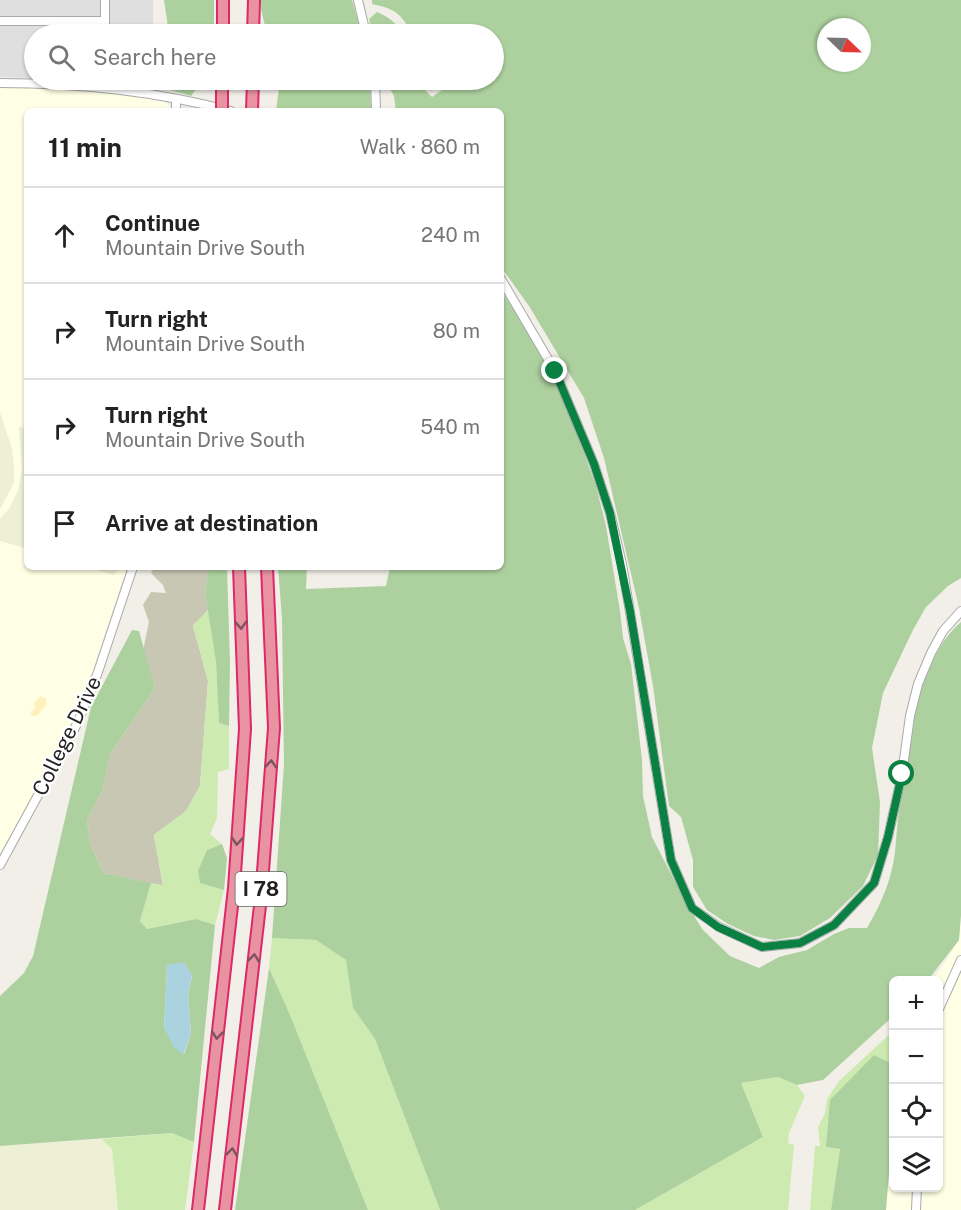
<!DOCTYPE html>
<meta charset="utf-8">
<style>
body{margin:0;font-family:"Public Sans",sans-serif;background:#f2f2f2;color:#222}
.controls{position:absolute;right:18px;bottom:18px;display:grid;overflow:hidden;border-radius:9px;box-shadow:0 2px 4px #0004}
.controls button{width:54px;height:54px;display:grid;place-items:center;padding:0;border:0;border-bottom:2px solid #e0e0e0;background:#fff;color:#222;font:30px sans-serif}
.compass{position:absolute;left:817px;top:18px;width:54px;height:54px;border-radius:50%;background:#fff;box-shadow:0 2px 4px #0004;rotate:113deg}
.stop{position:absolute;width:18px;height:18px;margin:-14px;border:4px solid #0b8043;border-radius:50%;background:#fff}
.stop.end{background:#0b8043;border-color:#fff;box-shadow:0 2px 6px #0008}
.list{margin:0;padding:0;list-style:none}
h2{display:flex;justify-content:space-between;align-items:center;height:78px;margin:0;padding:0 24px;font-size:26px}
h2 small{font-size:20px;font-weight:400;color:#767676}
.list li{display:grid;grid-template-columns:39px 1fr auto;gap:18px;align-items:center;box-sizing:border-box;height:96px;padding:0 24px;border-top:2px solid #e0e0e0}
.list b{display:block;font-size:22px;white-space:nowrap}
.list p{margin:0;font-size:20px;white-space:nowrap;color:#767676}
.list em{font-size:20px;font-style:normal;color:#767676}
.icon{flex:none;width:33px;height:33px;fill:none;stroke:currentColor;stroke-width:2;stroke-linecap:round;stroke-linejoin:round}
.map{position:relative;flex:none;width:961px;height:1210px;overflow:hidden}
.search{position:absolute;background:#fff;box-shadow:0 2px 4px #0004;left:24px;top:24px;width:480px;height:66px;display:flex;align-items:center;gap:15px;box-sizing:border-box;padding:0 21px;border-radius:33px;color:#767676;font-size:22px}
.panel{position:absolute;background:#fff;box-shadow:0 2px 4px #0004;left:24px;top:108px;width:480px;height:462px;border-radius:9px}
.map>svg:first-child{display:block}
</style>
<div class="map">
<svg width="961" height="1210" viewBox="0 0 961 1210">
<rect width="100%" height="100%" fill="#f2efe9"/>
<g fill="#e0dfdf">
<path d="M 0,0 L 153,0 L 153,34 L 34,34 L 34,78 L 0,77 Z"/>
<path d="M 91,80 L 154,80 L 154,89 L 117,82 Z"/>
</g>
<g fill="#ffffe5">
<path d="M 0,88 L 52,88 L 139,96 L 165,101 L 170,107 L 170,111 L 27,111 L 27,567 L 127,567 L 91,676 L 74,719 L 66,737 L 0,854 Z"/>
<path d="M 961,915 L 961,1210 L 886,1210 L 893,1122 L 894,1188 L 938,1188 L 938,980 L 933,980 L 959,940 Z"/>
</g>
<path fill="#c7c7b4" d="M 154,567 L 209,567 L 205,592 L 208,610 L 193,626 L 208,681 L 200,786 L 186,811 L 154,835 L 163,886 L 103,873 L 90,843 L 87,820 L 103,789 L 110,754 L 155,688 L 143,650 L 149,622 L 143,605 L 151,592 L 166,593 L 163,585 L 151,573 Z"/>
<g fill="#eef0d5">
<path d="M 0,412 L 12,449 L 14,468 L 14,483 L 0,509 Z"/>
<path d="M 19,427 L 27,428 L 27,549 L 0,541 L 0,518 L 9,509 L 18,490 L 22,469 Z"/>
<path d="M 87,567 L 121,567 L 114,575 Z"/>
<path d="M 102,1139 L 112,1149 L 118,1210 L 0,1210 L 0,1146 Z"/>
</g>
<g fill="#cdebb0">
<path d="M 208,610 L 216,662 L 219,723 L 229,726 L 229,769 L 218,772 L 217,818 L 210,834 L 222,844 L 207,850 L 201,883 L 224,890 L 215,925 L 196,919 L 147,929 L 140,921 L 151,883 L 163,885 L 154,835 L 186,811 L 200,786 L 208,681 L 193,625 Z"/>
<path d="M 272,938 L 316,940 L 346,960 L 353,1008 L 375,1039 L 440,1210 L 368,1210 L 290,1015 L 269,968 Z"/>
<path d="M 893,1031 L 893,1064 L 874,1055 L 826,1147 L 840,1149 L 831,1210 L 810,1210 L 815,1146 L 820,1146 L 818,1127 L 825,1113 L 827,1099 L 839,1081 Z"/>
<path d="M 778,1077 L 797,1085 L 805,1096 L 789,1133 L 788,1143 L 794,1145 L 788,1210 L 635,1210 L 763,1137 L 741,1083 Z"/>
<path d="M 173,1133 L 194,1142 L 185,1210 L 118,1210 L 112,1149 L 102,1139 Z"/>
</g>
<g fill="#add19e" fill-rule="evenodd">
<path d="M 164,0 L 214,0 L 214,34 L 169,34 Z"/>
<path d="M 261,0 L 352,0 L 362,34 L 267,34 L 261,9 Z"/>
<path d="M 372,0 L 961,0 L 961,578 L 948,586 L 926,607 L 913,630 L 883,693 L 872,748 L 880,802 L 878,855 L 863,886 L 830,918 L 800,936 L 774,940 L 754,936 L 728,924 L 707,910 L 693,887 L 693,860 L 681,817 L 669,806 L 653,686 L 639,608 L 604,458 L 584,398 L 529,306 L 501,267 L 501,111 L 396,111 L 394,96 L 385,80 L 421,80 L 424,89 L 432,97 L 442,90 L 444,80 L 494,80 L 494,34 L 412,34 C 401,13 395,9 372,4 ZM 826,27 L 862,27 L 862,63 L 826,63 Z"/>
<path d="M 377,12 C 389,17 397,23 402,34 L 372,34 L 369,19 Z"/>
<path d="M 171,80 L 203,80 L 191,96 L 170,90 Z"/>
<path d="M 277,80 L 370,80 L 371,111 L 276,111 L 279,88 Z"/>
<path d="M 501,291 L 520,318 L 554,379 L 570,415 L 596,486 L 606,526 L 620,611 L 623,638 L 631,664 L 642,760 L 643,796 L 652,837 L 687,905 L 703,930 L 730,956 L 759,968 L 779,957 L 807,950 L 834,934 L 849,928 L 867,928 C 878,909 887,890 892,869 C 896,853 896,835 898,819 C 906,759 914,662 961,622 L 961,915 L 959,940 L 928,980 L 894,980 L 893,1011 L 890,1019 L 823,1080 L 797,1085 L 778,1077 L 741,1083 L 763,1137 L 635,1210 L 440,1210 L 375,1039 L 353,1008 L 346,960 L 316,940 L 272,938 L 284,764 L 282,619 L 278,567 L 307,567 L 306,589 L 386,586 L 390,567 L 501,567 Z"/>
<path d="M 209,567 L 227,567 L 230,662 L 229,726 L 219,723 L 216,662 L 205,592 Z"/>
<path d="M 132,630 L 139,631 L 155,688 L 110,754 L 103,789 L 87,820 L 90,843 L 103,873 L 151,883 L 140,921 L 147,929 L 196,919 L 215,925 L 194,1142 L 172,1133 L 0,1146 L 0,996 L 24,973 L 33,956 L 91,707 ZM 167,965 L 192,976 L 188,994 L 191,1034 L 184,1054 L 164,1028 Z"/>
<path d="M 222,844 L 227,858 L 224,890 L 200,883 L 198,871 L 207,850 Z"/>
<path d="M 269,968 L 290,1015 L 368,1210 L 235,1210 Z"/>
<path d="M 874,1055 L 893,1064 L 893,1122 L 886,1210 L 831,1210 L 840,1149 L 826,1147 L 830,1100 Z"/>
</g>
<path fill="#fff1ba" d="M 41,696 L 46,699 L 46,705 L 37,716 L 32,716 L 30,712 L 35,710 L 34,703 Z"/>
<path fill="#aad3df" d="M 184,962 L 192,975 L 188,994 L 191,1034 L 183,1055 L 174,1047 L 164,1028 L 167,965 Z"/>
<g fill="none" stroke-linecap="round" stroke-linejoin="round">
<defs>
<g id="minor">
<path d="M 358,0 L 366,34"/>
<path d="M 0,21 L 105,21"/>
<path d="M 105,34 L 105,0"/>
<path d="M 375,80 L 376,111"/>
<path d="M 0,83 C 78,83 155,91 231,111"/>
<path d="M 176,99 L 176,111"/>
<path d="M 501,279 L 555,371 L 594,464 L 610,513 L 622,564 L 671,860 L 692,908 L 719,927 L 762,947 L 800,943 L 834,925 L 874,883 L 888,837 L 902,774 L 910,716 L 918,684 L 931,653 L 943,631 L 961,611"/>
<path d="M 0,865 L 78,722 L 98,672 L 133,567"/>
<path d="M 938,1011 L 961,960"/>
<path d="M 916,1210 L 917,1188"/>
</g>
<g id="highway">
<path d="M 223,34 L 223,0"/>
<path d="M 253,34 L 254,0"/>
<path d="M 252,111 L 253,80"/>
<path d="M 198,1210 L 234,888 L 245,729 L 239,567"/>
<path d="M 225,1210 L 261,897 L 274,728 L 267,567"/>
</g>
</defs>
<use href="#minor" stroke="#a9a9a9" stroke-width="10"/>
<use href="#highway" stroke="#dc2a67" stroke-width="14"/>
<use href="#minor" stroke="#fff" stroke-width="8"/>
<use href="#highway" stroke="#e892a2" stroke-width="10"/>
<defs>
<path id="highway-bridge" d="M 222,111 L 222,84"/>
</defs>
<use href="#highway-bridge" stroke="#dc2a67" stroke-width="14" stroke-linecap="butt"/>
<use href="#highway-bridge" stroke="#e892a2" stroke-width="10"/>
</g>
<defs><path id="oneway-chevron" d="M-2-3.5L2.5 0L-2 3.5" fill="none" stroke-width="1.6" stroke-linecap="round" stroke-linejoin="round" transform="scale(1.5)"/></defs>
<g stroke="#7b545c">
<use href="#oneway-chevron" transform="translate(241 625) rotate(88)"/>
<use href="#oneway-chevron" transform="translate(271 764) rotate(-86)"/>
<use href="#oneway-chevron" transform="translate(237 841) rotate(94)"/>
<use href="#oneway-chevron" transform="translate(254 958) rotate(-83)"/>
<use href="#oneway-chevron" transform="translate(217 1035) rotate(96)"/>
<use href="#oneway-chevron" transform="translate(232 1152) rotate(-83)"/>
</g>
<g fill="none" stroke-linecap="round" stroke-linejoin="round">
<path stroke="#0b8043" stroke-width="8" d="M 555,371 L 594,464 L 610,513 L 630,611 L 671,860 L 692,908 L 718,927 L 762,947 L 800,943 L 834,925 L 874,883 L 888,837 L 902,774"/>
</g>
<g text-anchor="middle" stroke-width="4.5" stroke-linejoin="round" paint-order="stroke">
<rect fill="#fff" stroke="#646464" stroke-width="1.5" x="235.5" y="872" width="51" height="34" rx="4.5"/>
<g font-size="20" font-weight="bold" fill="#222">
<text x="261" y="896">I 78</text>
</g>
<g font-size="21" fill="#222" stroke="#fff">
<text transform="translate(67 736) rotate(-64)" y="7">College Drive</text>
</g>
</g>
</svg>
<div class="controls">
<button>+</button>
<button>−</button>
<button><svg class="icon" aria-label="locate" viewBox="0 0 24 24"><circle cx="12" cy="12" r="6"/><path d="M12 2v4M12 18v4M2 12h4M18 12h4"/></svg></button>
<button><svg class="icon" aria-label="layers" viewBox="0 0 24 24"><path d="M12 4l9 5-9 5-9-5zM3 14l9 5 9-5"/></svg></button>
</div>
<svg class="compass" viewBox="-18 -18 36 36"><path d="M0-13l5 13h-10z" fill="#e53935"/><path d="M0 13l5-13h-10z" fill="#767676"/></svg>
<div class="stop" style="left:902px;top:774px"></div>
<div class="stop end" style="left:555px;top:371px"></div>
<div class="search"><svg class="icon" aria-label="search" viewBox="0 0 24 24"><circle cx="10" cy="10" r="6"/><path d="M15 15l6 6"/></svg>Search here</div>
<section class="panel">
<h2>11 min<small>Walk · 860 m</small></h2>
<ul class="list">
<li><svg class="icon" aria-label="ahead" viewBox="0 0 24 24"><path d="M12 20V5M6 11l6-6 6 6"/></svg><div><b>Continue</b><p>Mountain Drive South</p></div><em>240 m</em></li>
<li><svg class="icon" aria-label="right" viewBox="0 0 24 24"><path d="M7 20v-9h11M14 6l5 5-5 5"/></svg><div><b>Turn right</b><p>Mountain Drive South</p></div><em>80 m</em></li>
<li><svg class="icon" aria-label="right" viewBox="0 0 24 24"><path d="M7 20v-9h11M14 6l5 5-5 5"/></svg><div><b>Turn right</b><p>Mountain Drive South</p></div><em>540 m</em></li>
<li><svg class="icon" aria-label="arrive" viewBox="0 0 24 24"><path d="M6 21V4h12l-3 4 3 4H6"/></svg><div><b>Arrive at destination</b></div></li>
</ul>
</section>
</div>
